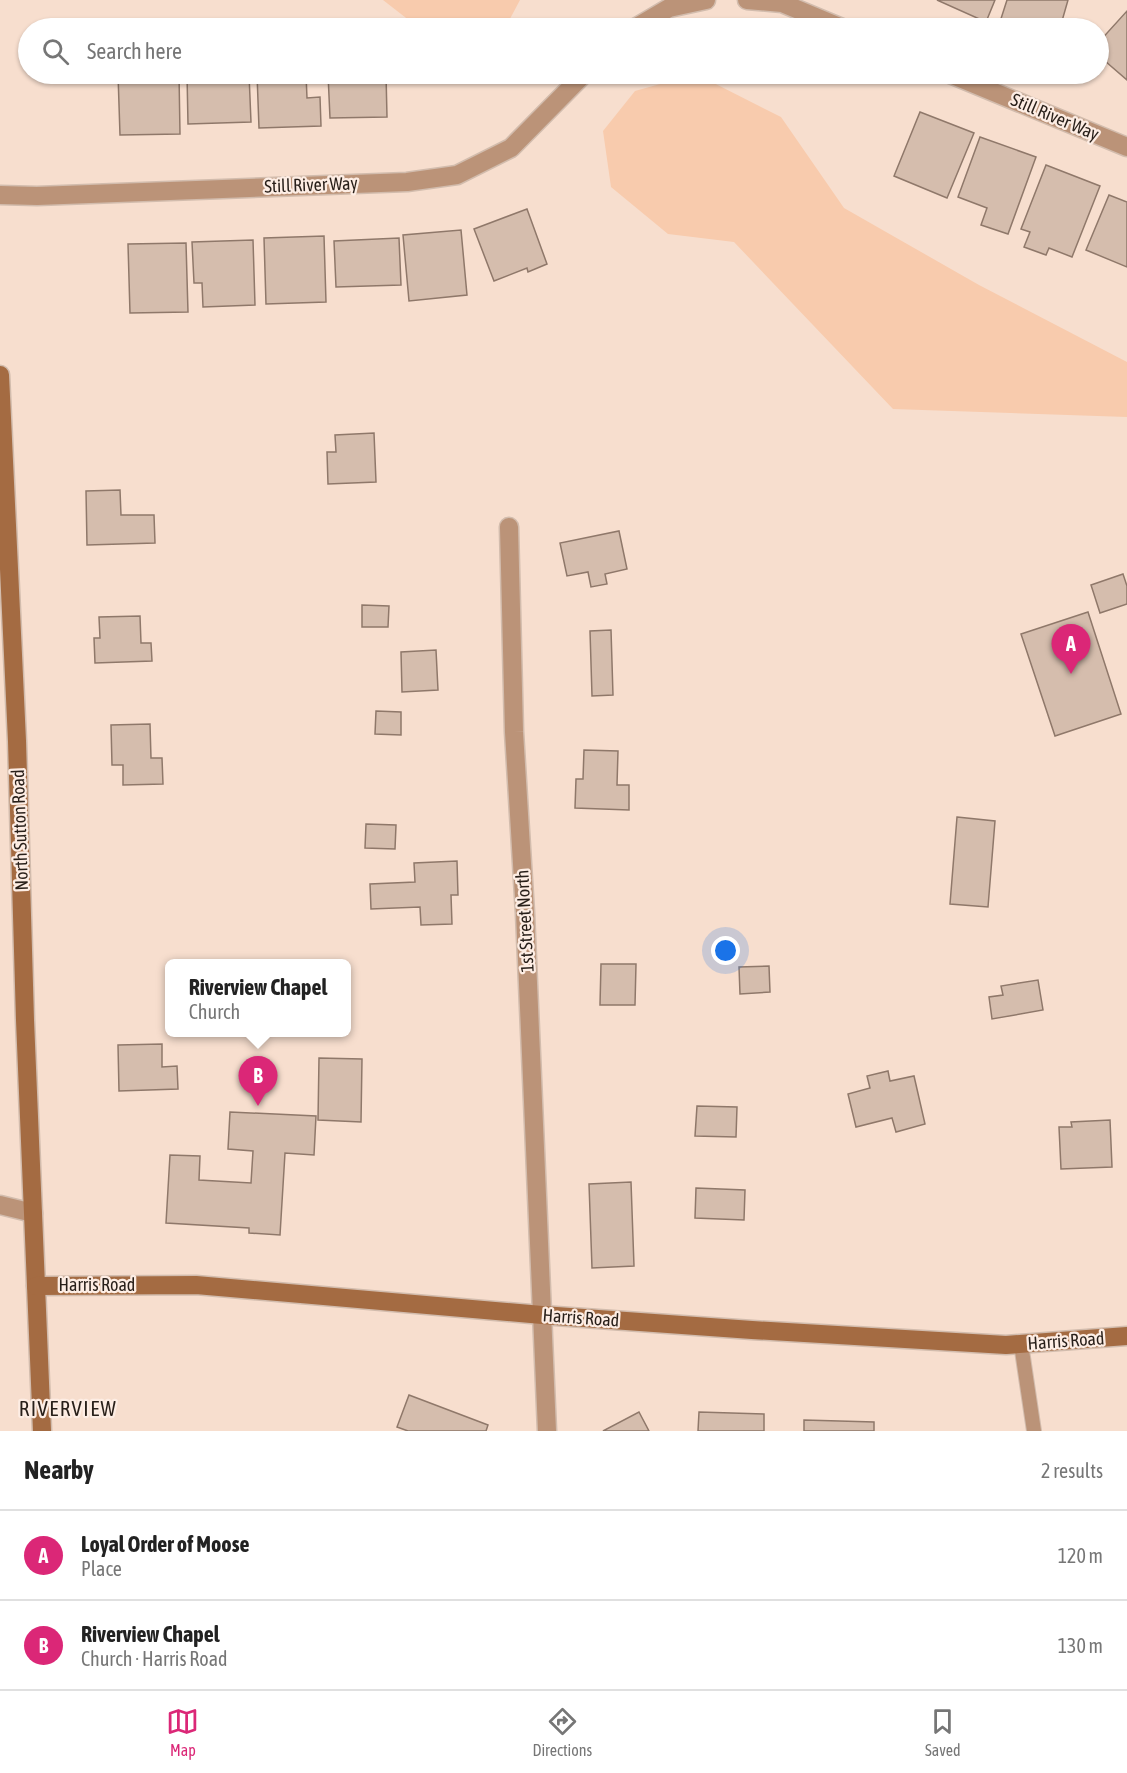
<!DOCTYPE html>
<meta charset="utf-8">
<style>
body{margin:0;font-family:"Asap Condensed",sans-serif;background:#f6f6f6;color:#222}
.you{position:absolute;left:726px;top:951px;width:21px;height:21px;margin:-15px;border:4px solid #fff;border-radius:50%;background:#1a73e8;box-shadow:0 0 0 9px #1a73e833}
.badge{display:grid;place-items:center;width:39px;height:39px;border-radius:50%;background:#db2777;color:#fff;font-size:20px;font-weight:700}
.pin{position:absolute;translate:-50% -50px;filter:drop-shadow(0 2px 3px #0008)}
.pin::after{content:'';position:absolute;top:32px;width:21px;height:18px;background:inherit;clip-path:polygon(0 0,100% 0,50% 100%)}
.popup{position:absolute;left:165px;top:959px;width:186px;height:78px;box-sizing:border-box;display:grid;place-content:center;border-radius:9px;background:#fff;filter:drop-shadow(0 2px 4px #0005);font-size:20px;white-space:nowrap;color:#767676}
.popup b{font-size:22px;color:#222}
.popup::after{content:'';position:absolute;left:50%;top:100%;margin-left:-12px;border:12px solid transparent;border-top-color:#fff}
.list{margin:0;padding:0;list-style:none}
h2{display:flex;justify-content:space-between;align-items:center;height:78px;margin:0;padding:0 24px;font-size:26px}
h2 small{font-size:20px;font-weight:400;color:#767676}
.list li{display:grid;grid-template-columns:39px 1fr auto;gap:18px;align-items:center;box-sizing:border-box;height:90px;padding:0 24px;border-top:2px solid #e0e0e0}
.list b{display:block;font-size:22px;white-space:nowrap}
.list p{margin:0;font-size:20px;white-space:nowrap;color:#767676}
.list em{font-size:20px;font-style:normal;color:#767676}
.icon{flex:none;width:33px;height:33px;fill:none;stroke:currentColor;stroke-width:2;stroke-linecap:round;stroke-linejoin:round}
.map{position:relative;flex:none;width:1127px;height:1431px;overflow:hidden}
.search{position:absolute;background:#fff;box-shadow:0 2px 4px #0004;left:18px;right:18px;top:18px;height:66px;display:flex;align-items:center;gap:15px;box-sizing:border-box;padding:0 21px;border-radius:33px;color:#767676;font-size:22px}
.sheet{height:258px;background:#fff}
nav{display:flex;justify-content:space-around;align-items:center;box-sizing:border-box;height:84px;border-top:2px solid #e0e0e0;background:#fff;font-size:16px;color:#767676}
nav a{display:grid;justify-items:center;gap:3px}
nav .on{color:#db2777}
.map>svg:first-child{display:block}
</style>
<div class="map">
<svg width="1127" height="1431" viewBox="0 0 1127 1431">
<rect width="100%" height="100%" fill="#f7dece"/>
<g fill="#f8cbad">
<path d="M 383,0 L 520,0 L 505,28 L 419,28 Z"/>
<path d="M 696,74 L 781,117 L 844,208 L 979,285 L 1127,362 L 1127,417 L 893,409 L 734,242 L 668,234 L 611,187 L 603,131 L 635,91 Z"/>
</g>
<g fill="#d5bdad" stroke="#8f786a" stroke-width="1.5">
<path d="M 937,0 L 995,0 L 986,22 Z"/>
<path d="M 1007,0 L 1068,0 L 1060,28 L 998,28 Z"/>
<path d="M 1127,11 L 1127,80 L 1098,55 L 1098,43 Z"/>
<path d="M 118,74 L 179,74 L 180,134 L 120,135 Z"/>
<path d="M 187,74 L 249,74 L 251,122 L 188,124 Z"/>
<path d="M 257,74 L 306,74 L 307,98 L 320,97 L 321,126 L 259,128 Z"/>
<path d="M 328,74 L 386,74 L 387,117 L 330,118 Z"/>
<path d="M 920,112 L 974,133 L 947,198 L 894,176 Z"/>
<path d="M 980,137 L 1036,157 L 1008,234 L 981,225 L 987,208 L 958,197 Z"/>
<path d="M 1046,165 L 1100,186 L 1072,257 L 1049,248 L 1046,255 L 1024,247 L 1030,232 L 1021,229 Z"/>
<path d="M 1109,195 L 1127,202 L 1127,267 L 1086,250 Z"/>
<path d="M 527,209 L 547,264 L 528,272 L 527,268 L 494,281 L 474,229 Z"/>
<path d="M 461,230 L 467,295 L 409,301 L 403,235 Z"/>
<path d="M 324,236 L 326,302 L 266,304 L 264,238 Z"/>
<path d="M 399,238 L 401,285 L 336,287 L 334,241 Z"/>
<path d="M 253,240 L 255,305 L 203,307 L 202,283 L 194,283 L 192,242 Z"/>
<path d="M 186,243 L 188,312 L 130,313 L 128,244 Z"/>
<path d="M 374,433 L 376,482 L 328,484 L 327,452 L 336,452 L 335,435 Z"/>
<path d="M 120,490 L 121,515 L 154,515 L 155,543 L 87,545 L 86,491 Z"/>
<path d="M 619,531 L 627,569 L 605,574 L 607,584 L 591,587 L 588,572 L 567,576 L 560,543 Z"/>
<path d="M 1123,574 L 1127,586 L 1127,604 L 1100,613 L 1091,585 Z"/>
<path d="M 362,605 L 389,606 L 388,627 L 362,627 Z"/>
<path d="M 1088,612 L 1121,714 L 1055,736 L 1021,634 Z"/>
<path d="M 140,616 L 141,643 L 151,643 L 152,661 L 95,663 L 94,638 L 100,638 L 99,617 Z"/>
<path d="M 611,630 L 613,695 L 592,696 L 590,631 Z"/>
<path d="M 436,650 L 438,690 L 402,692 L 401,652 Z"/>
<path d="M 376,711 L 401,712 L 401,735 L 375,734 Z"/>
<path d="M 150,724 L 151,758 L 162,758 L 163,784 L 123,785 L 123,765 L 112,765 L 111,725 Z"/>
<path d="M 584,750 L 618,751 L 617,785 L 629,785 L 629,810 L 575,808 L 576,779 L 583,779 Z"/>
<path d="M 957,817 L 995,821 L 988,907 L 950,904 Z"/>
<path d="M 366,824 L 396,825 L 395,849 L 365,848 Z"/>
<path d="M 457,861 L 458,895 L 451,895 L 452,924 L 421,925 L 420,907 L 371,909 L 370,884 L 415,882 L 414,863 Z"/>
<path d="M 601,964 L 636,964 L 635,1005 L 600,1005 Z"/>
<path d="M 769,966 L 770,992 L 740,994 L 739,967 Z"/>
<path d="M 1038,980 L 1043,1010 L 992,1019 L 989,997 L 1003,995 L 1001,986 Z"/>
<path d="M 162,1044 L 162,1067 L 177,1066 L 178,1089 L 119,1091 L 118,1045 Z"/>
<path d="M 319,1058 L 362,1059 L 361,1122 L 318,1120 Z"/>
<path d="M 888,1071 L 890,1081 L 914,1076 L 925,1124 L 896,1132 L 892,1118 L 856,1127 L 848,1094 L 870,1088 L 867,1076 Z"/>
<path d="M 697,1106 L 737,1107 L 736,1137 L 695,1136 Z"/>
<path d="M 230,1112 L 316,1116 L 314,1155 L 285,1153 L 280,1235 L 249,1233 L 249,1228 L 166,1223 L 170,1155 L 200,1156 L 199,1180 L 251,1183 L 253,1151 L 228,1149 Z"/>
<path d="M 1110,1120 L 1112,1167 L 1061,1169 L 1059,1127 L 1072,1127 L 1071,1122 Z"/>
<path d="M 631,1182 L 634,1266 L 592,1268 L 589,1184 Z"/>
<path d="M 696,1188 L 745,1190 L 744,1220 L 695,1218 Z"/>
<path d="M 409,1395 L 488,1425 L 486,1431 L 408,1431 L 397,1427 Z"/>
<path d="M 639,1412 L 649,1431 L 603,1431 Z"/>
<path d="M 699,1412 L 764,1414 L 764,1431 L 698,1431 Z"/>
<path d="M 804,1420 L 874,1422 L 874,1431 L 804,1431 Z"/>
</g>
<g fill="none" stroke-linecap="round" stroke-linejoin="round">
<defs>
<path id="lane" d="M 1021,1344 L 1034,1431"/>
<g id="street">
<path d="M 747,0 L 782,3 L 842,28"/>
<path d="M 635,28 L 669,8 L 706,0"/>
<path d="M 950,74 L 1127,147"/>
<path d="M 0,195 L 37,196 L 407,182 L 457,175 L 511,148 L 584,74"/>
<path d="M 509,527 L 514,732 L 525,913 L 547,1431"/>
<path d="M 0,1205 L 33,1213"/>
</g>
<g id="secondary">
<path d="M 0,375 L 17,741 L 25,1020 L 42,1431"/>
<path d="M 36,1286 L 196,1285 L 542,1315 L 752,1330 L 1006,1345 L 1127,1336"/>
</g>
</defs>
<use href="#lane" stroke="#d2bcad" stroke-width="16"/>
<use href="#street" stroke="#d2bcad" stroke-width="21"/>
<use href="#secondary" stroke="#d2bcad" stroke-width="21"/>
<use href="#lane" stroke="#bb9378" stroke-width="14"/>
<use href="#street" stroke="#bb9378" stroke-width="18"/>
<use href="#secondary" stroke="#a46b42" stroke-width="18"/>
</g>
<g text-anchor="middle" stroke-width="4.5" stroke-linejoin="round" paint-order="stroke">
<g font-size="18" fill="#281f19" stroke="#fdede4">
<text transform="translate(1055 117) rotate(23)" y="6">Still River Way</text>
<text transform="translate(311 185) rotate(-2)" y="6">Still River Way</text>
<text transform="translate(20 830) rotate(-92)" y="6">North Sutton Road</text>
<text transform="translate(525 921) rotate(-93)" y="6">1st Street North</text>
<text x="97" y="1291">Harris Road</text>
<text transform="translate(581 1318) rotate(4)" y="6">Harris Road</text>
<text transform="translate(1066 1341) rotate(-4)" y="6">Harris Road</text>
</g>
<g font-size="21" letter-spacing="1.5" fill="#281f19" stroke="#fdede4">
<text x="68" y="1416">RIVERVIEW</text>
</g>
</g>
</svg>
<div class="you"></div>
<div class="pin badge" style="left:1071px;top:674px">A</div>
<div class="pin badge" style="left:258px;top:1106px">B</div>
<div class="popup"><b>Riverview Chapel</b>Church</div>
<div class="search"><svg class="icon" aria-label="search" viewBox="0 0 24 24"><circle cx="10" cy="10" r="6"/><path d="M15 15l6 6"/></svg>Search here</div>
</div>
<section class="sheet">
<h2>Nearby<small>2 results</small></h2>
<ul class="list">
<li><span class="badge">A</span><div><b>Loyal Order of Moose</b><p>Place</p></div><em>120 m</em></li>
<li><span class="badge">B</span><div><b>Riverview Chapel</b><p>Church · Harris Road</p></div><em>130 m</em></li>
</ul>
</section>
<nav>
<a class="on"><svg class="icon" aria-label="map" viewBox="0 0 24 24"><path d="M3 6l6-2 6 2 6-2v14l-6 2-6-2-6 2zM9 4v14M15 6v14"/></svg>Map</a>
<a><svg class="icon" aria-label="directions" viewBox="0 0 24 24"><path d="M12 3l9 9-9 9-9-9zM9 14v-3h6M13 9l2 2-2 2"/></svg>Directions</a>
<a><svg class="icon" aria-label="saved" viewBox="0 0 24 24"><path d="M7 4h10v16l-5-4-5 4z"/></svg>Saved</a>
</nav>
